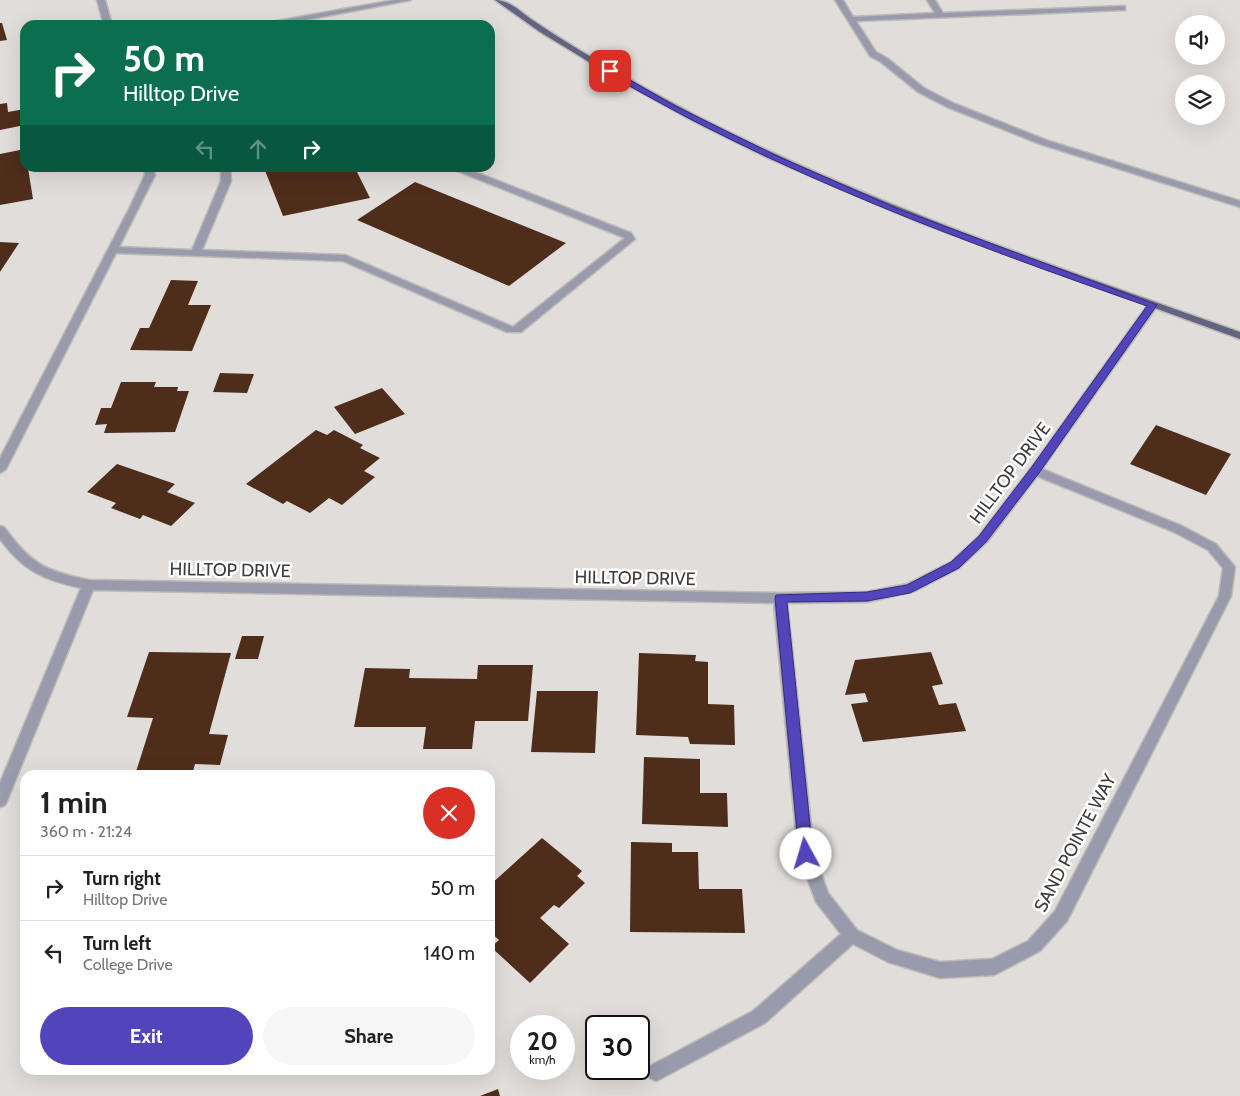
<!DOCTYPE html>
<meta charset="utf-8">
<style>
body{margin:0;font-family:Cabin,sans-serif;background:#f6f6f6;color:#202124;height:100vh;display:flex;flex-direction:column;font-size:19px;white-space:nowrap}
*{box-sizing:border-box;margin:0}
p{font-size:16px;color:#757577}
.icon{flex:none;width:28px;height:28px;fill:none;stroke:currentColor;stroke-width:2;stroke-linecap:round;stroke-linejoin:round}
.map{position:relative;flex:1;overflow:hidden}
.panel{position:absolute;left:20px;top:770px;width:475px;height:305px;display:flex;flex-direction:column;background:#fff;border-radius:15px;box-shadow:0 5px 20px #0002}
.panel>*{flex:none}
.banner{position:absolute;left:20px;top:20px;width:475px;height:152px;border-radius:15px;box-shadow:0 5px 20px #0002;background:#0b6e4f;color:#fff;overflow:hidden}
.tools{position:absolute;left:1175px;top:15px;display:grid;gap:10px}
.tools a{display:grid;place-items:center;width:50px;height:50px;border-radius:50%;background:#fff;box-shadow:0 5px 20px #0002;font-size:25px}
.speed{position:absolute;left:510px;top:1015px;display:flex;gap:10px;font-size:25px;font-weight:700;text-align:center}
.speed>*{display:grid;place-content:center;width:65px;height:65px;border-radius:50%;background:#fff;box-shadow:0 5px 20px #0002;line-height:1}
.speed small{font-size:12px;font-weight:400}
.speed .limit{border:2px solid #111;border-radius:8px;background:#fff;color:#111}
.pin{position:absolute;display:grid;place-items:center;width:42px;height:42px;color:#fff;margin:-21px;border-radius:10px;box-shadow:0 2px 8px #0006}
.me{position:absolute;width:55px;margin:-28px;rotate:354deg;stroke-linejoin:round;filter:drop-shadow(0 0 4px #0008)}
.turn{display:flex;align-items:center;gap:18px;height:105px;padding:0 20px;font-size:22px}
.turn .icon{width:65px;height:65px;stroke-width:2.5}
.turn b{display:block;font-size:35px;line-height:42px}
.lanes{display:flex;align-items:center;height:48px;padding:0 20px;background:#0003;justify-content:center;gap:25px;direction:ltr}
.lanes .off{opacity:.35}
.round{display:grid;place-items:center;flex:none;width:52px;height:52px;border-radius:26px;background:#f6f6f6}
.headline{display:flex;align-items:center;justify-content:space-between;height:85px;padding:0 20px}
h1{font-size:30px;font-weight:800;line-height:38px}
.button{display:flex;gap:10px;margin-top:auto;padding:10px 20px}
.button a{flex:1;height:58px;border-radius:30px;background:#5245bc;color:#fff;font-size:20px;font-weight:800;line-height:58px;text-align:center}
.button a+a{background:#f6f6f6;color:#202124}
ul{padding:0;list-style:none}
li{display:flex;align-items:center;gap:15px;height:65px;padding:0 20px;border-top:1px solid #e0e0e0}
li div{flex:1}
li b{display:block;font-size:19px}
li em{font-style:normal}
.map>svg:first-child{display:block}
.building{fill:#4e2d1b}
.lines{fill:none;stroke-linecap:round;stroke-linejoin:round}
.minor-casing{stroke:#bdbab8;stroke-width:3}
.major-casing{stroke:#bdbab8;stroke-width:3}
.minor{fill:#999bac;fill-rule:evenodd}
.major{fill:#616381;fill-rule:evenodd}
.route{fill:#5245bc;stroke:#352d7a}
.labels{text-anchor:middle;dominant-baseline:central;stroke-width:5;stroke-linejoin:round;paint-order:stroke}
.street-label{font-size:18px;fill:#3e3c3b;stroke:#fff}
</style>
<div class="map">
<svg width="1240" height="1096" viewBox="0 0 1240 1096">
<rect width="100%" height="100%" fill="#e1dddb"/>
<g class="building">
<polygon points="0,23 2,23 7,40 0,41"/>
<polygon points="7,103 8,112 25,109 25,125 0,130 0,104"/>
<polygon points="25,149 25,168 28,168 33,199 0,205 0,154"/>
<polygon points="264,168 355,168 370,198 283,216"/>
<polygon points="415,182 566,243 509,286 357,220"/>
<polygon points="0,242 19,243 0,272"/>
<polygon points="171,280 198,281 188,305 211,305 192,351 130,350 140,328 149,328"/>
<polygon points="220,373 254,374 247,393 213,392"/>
<polygon points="121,382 156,382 154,387 178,387 177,391 189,391 175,432 104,433 107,424 95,425 101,408 111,408"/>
<polygon points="382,388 405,414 355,434 334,407"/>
<polygon points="1156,425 1231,454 1206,495 1130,464"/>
<polygon points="316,430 327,435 334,430 363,445 360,448 380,458 364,471 375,477 342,505 329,498 310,513 287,501 283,504 246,484"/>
<polygon points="117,464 175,484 167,492 195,503 171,526 143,515 140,519 111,508 116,503 87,492"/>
<polygon points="242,636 264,636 258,659 235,659"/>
<polygon points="149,652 231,653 209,734 228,735 220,765 195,764 192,775 135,775 153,718 127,717"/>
<polygon points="931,652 943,684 932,686 939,705 956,703 966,731 863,742 851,704 868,702 865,693 845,695 855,660"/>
<polygon points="639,653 696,655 695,661 708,662 708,704 734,705 735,745 690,744 688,737 636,735"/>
<polygon points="478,665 533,665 528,721 475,721 472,749 423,749 426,727 354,727 365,668 410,669 409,678 477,679"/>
<polygon points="537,691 598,691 595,753 531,752"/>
<polygon points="644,757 700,759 700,793 727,793 728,827 642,824"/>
<polygon points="542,838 582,871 577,876 585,883 559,908 554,905 540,918 569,944 530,983 491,947 499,940 490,932 490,885"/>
<polygon points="631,842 672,843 672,852 698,852 699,889 742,889 745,933 630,932"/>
<polygon points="498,1089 500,1096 480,1096"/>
</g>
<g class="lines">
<defs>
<g id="minor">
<polygon points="97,0 105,0 112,25 104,25"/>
<polygon points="394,0 411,0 279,25 262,25 266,23"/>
<polygon points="835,0 843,0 853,17 935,13 927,0 935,0 943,13 1125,6 1125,10 1122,10 856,21 876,52 887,58 924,88 953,103 1046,140 1240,201 1240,207 1040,144 947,107 918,92 881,62 870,56"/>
<polygon points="144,168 153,168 155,175 119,247 192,250 221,181 221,168 230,168 231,181 202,250 345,255 513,327 625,238 455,170 454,168 465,168 631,233 635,239 521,332 507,332 343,261 116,253 6,469 0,473 0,458 130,207 145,175"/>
<path d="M 1153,302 L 1158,305 L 1042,469 L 1182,526 L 1216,544 L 1235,567 L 1231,596 L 1067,921 L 1040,951 L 1000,972 L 994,975 L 940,978 L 888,962 L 853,944 L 765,1023 L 662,1078 L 656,1081 L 650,1078 L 647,1072 L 650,1066 L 753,1011 L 841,934 L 816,902 L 798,854 L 774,603 L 93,590 L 7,801 L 5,805 L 0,807 L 0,783 L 81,588 C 44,580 23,571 0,539 L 0,526 L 4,527 C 31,564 45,571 89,580 L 780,593 L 867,592 L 907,584 L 951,562 L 979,536 L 1031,468 L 1149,303 ZM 1037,476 L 1174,532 L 1208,550 L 1223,568 L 1219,596 L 1055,911 L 1028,941 L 992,959 L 940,962 L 897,950 L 857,930 L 828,893 L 814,854 L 787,603 L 867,602 L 915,591 L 959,568 L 987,542 Z"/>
</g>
<path id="major" d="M 495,0 C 510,0 522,13 534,21 C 586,56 642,87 697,116 C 871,205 1057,267 1240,332 L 1240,339 L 921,223 L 766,157 L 691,120 L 617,79 L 540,32 Z"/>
</defs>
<use href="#minor" class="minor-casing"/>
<use href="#major" class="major-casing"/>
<use href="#minor" class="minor"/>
<use href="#major" class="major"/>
</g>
<path class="route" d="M 607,70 L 613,70 L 673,105 L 779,157 L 898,209 L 1157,305 L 1039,473 L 986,542 L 959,568 L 910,593 L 867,601 L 787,602 L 813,854 L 811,859 L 806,861 L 801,859 L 799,854 L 775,598 L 776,595 L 867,592 L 907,585 L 951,562 L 979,536 L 1031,468 L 1147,306 C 961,241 777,173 607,73 Z"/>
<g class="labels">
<g class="street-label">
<text transform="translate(1010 473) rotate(-53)">HILLTOP DRIVE</text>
<text transform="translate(230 570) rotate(1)">HILLTOP DRIVE</text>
<text transform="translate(635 578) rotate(1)">HILLTOP DRIVE</text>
<text transform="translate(1075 843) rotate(-62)">SAND POINTE WAY</text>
</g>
</g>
</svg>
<div class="tools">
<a><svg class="icon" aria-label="sound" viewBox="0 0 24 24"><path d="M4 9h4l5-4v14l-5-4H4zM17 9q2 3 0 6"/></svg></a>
<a><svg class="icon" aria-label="layers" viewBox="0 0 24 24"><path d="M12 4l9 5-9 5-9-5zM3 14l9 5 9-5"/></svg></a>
</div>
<div class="speed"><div>20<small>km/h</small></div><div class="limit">30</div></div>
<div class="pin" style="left:610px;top:71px;background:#d93025"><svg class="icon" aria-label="arrive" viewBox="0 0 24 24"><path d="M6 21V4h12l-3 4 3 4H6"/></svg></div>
<svg class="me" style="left:806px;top:854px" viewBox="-20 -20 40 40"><circle r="19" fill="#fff"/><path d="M0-13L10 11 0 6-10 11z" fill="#5245bc"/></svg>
<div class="banner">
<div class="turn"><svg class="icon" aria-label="right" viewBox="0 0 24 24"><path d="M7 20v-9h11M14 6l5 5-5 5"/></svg><div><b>50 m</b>Hilltop Drive</div></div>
<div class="lanes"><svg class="icon off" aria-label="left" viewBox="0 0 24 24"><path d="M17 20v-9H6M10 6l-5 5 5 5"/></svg><svg class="icon off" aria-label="ahead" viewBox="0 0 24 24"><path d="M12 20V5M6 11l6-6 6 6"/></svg><svg class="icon" aria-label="right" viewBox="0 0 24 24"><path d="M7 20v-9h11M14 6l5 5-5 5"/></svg></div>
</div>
<section class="panel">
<div class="headline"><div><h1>1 min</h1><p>360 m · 21:24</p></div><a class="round" style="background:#d93025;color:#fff"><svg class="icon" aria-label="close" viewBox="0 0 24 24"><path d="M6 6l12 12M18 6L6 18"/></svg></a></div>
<ul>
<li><svg class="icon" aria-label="right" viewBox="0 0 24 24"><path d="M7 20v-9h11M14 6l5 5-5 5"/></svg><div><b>Turn right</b><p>Hilltop Drive</p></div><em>50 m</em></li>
<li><svg class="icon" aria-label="left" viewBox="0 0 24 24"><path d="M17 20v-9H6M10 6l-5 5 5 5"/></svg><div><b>Turn left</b><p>College Drive</p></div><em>140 m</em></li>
</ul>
<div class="button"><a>Exit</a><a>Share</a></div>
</section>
</div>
